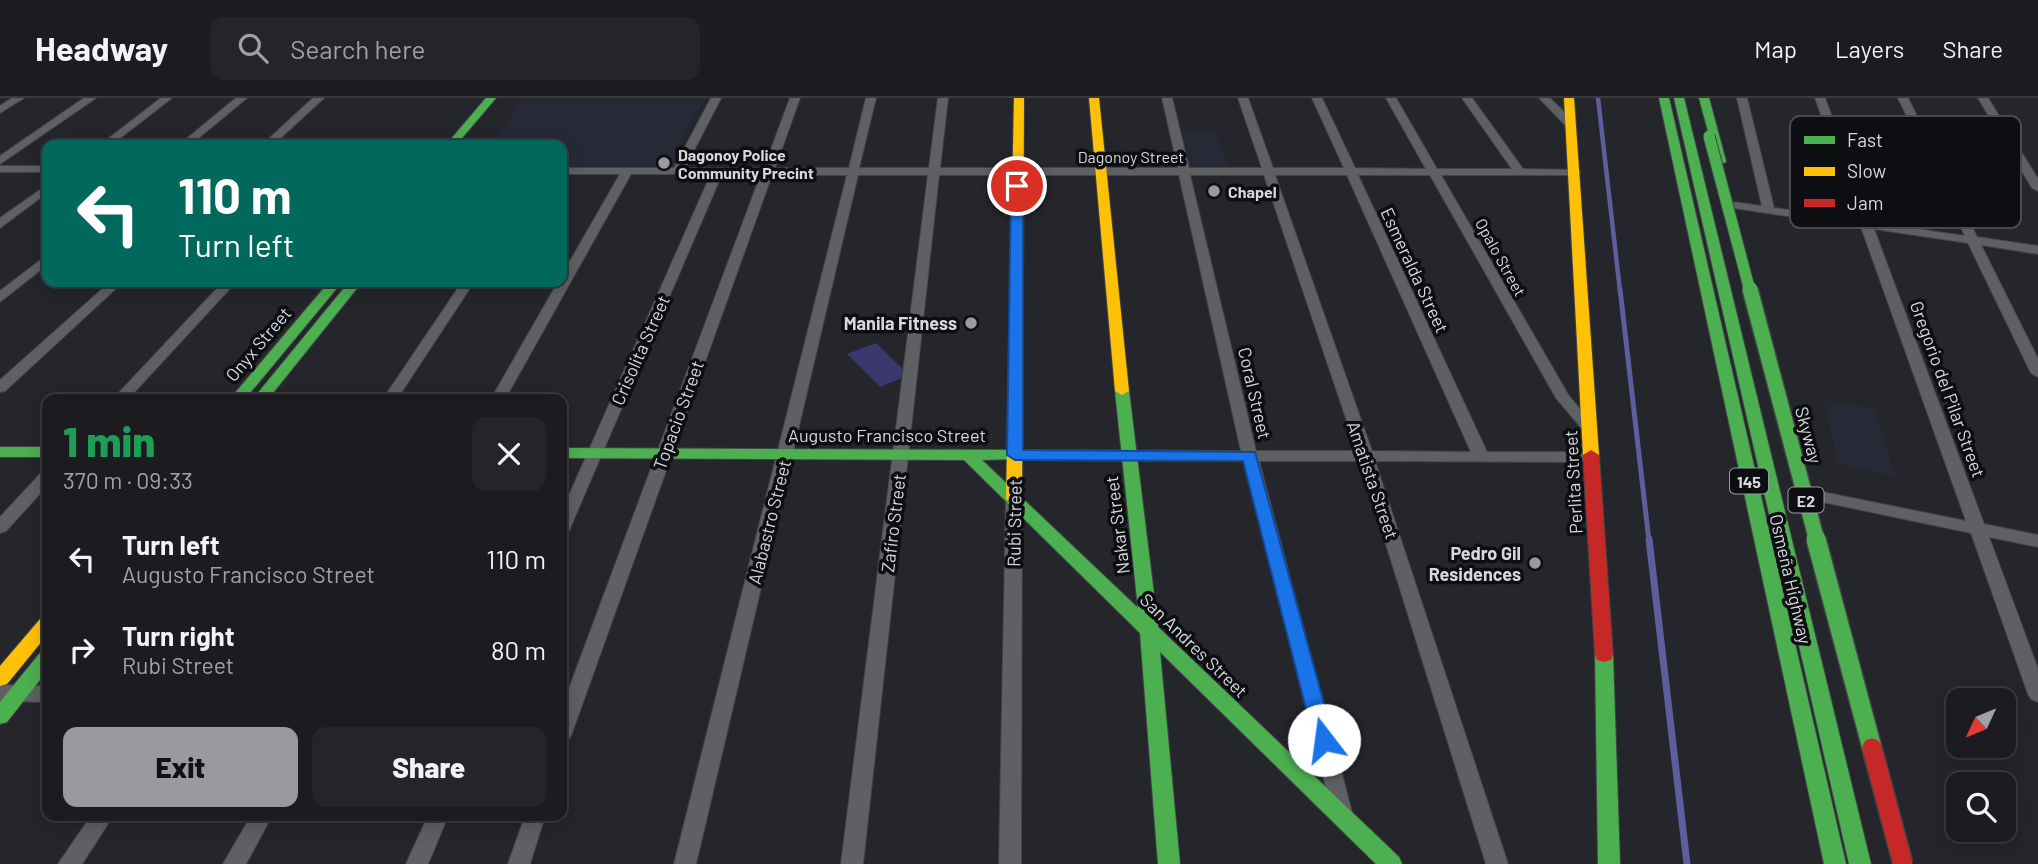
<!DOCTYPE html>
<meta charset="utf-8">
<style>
body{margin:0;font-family:Barlow,sans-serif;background:#252529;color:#f1f3f6;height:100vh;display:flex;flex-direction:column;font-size:26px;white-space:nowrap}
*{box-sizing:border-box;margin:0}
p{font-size:23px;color:#a0a1a5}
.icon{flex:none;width:38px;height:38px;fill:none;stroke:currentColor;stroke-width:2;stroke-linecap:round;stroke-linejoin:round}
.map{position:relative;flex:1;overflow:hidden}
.details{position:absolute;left:42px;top:296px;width:525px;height:427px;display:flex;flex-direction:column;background:#1c1c20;border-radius:14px;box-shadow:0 4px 18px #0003,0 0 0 2px #3a3a3e}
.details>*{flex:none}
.hud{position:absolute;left:42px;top:42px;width:525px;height:147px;border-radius:14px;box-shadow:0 4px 18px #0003,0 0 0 2px #3a3a3e;background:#00695c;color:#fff;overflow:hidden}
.needle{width:46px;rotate:226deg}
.buttons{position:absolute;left:1946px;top:590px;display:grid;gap:14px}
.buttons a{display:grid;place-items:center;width:70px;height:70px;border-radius:14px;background:#1c1c20;box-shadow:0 4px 18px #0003,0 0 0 2px #3a3a3e;font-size:35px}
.pin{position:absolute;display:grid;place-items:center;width:60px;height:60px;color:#fff;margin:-30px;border:4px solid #fff;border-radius:50%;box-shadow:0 2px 7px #0007}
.me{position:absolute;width:77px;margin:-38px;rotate:345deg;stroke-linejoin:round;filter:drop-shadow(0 0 5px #0008)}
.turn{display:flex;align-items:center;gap:24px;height:147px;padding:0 21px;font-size:32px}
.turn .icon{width:91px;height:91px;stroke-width:2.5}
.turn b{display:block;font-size:49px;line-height:60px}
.round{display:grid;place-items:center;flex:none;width:74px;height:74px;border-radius:14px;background:#252529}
.overview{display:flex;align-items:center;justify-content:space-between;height:119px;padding:0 21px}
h1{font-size:42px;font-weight:800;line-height:52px;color:#1e9e55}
.cta{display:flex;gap:14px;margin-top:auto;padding:14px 21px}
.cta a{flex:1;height:80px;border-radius:14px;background:#99999f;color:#111;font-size:28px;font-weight:800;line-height:80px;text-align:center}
.cta a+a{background:#252529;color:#f1f3f6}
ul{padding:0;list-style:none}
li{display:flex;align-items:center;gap:21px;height:91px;padding:0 21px}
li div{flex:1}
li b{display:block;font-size:26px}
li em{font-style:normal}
header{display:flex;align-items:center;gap:42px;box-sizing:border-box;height:98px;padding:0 35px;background:#1c1c20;border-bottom:2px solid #3a3a3e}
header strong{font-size:33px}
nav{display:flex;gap:38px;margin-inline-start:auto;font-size:24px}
.search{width:490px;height:63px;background:#252529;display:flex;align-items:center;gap:18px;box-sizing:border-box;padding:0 24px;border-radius:14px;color:#a0a1a5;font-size:26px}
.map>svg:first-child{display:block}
.built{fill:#282937}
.green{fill:#3a376d}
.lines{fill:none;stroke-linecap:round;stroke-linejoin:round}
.stream-far2{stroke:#5e5e9e;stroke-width:4.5}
.stream-far1{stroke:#5e5e9e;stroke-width:5}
.stream{stroke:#5e5e9e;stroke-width:7}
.street-casing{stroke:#434448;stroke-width:2}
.fast-casing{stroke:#434448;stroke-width:2}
.slow-casing{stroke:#434448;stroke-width:2}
.jam-casing{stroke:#434448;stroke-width:2}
.street{fill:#5f6064;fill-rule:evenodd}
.fast{fill:#4caf50;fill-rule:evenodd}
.slow{fill:#ffc107;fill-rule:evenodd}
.jam{fill:#c62828;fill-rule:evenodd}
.fast-bridge-far2-casing{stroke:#434448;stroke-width:13;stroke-linecap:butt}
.fast-bridge-far1-casing{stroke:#434448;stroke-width:18;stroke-linecap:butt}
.fast-bridge-casing{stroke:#434448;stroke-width:22;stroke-linecap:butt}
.jam-bridge-casing{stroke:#434448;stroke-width:22;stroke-linecap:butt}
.fast-bridge-far2{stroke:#4caf50;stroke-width:11}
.fast-bridge-far1{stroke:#4caf50;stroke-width:15}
.fast-bridge{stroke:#4caf50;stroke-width:19}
.jam-bridge{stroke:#c62828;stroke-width:19}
.route{fill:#1a73e8;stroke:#114b97;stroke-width:2}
.poi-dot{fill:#99999f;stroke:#0d0e12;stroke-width:2.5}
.labels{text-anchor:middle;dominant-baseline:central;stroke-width:7;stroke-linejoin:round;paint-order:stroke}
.far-poi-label{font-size:16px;font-weight:bold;fill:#d7d7de;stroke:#0d0e12;text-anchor:start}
.far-street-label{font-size:16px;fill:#d7d7de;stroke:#0d0e12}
.shield{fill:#0d0e12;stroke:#9a9ba1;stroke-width:2}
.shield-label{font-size:16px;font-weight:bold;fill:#d7d7de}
.street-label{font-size:18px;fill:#d7d7de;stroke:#0d0e12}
.poi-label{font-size:18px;font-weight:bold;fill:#d7d7de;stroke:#0d0e12;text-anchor:end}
.key{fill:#0d0e12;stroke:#4a4a4f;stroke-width:2}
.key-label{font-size:19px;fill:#d7d7de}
</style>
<header>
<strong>Headway</strong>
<div class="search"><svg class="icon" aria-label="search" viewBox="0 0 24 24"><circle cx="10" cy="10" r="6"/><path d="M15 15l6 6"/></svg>Search here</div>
<nav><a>Map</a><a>Layers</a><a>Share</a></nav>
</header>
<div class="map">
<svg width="2038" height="766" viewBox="0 0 2038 766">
<rect width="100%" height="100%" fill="#25262b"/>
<g class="built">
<polygon points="522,3 703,3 667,71 562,70 562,47 490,47"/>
<polygon points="1215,34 1228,68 1189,69 1183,34"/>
<polygon points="1824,302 1875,311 1895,378 1838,366"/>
</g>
<polygon class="green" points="876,245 909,277 880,289 847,256"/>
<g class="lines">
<polyline class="stream-far2" points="1598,0 1620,193"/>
<polyline class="stream-far1" points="1620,191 1649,443"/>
<polyline class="stream" points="1649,441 1687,766"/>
<defs>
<g id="street">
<polygon points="12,0 24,0 0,15 0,8"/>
<polygon points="84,0 96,0 0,66 0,58"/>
<polygon points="161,0 172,0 111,47 100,47"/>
<polygon points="236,0 247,0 190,47 179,47"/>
<polygon points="313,0 324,0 273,47 262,47"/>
<path d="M 711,0 L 721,0 L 685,70 L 764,70 L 790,0 L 800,0 L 775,70 L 849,70 L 866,0 L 876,0 L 859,70 L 929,70 L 938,0 L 948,0 L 940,70 L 1178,70 L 1162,0 L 1172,0 L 1189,70 L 1262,70 L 1238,0 L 1248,0 L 1273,70 L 1344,70 L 1312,0 L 1322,0 L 1355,70 L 1426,71 L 1386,0 L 1396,0 L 1437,71 L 1512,71 L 1462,0 L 1472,0 L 1523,71 L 1578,72 L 1580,74 L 1574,77 L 1441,77 L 1569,298 L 1596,330 L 1589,335 L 1584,333 L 1556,300 L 1430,77 L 1358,77 L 1487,354 L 1590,354 L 1598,359 L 1590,364 L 1375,363 L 1508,766 L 1486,766 L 1360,363 L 1259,363 L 1352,714 L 1349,721 L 1342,723 L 1335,721 L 1332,714 L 1244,363 L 1015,362 L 1007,357 L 1015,352 L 1241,353 L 1179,77 L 939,77 L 863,766 L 841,766 L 928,77 L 858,77 L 696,766 L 674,766 L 847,77 L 772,77 L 572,635 L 569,641 L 562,643 L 562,609 L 761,76 L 722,76 L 568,435 L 562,437 L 562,413 L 711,76 L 631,76 L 505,301 L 491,301 L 558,184 L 562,184 L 562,177 L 620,76 L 562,76 L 562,70 L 674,70 ZM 1190,77 L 1264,77 L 1357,353 L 1256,353 ZM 1275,77 L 1347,77 L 1471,354 L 1372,353 Z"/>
<polygon points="1539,0 1550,0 1574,24 1574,28 1566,28"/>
<polygon points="1737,0 1747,0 1774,110 1859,122 1815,0 1825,0 1871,124 1965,138 1898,0 1908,0 1977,139 2038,148 2038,156 1981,147 2038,261 2038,279 2031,275 1968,145 1874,131 1984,426 2038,437 2038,449 1989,439 2038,571 2038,604 2031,601 2028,596 1971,435 1813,402 1805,397 1813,392 1966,423 1861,129 1733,110 1727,107 1733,104 1762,108"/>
<polygon points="1978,0 1988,0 2038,81 2038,93 2032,90"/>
<rect x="0" y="68" width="47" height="6"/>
<polygon points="47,87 47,95 0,130 0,120"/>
<polygon points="47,157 47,167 0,204 0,193"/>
<polygon points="110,184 123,184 5,293 0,294 0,282"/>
<polygon points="223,184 236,184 128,301 113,301"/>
<polygon points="462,184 474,184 397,301 383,301"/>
<polygon points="47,374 47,388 6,433 0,435 0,419 41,375"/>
<polygon points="1014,396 1022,401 1021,766 999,766 1006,401"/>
<polygon points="0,587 47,588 47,604 0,603"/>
<polygon points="91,718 113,718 82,766 58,766"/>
<polygon points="251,718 272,718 246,766 223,766"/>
<polygon points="428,718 448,718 428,766 406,766"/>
<polygon points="525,718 545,718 530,766 508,766"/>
</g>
<g id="fast">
<polygon points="486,0 496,0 456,47 446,47"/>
<polygon points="1659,0 1669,0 1846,766 1824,766"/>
<polygon points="1674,0 1684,0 1871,766 1849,766"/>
<polygon points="1699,0 1709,0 1726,63 1725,65 1716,63"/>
<polygon points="329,184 342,184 245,301 230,301"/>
<polygon points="349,184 362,184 268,301 253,301"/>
<polygon points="1122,289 1129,293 1158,529 1399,759 1402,766 1376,766 1160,554 1180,766 1158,766 1140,535 964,362 562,360 562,350 1015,352 1020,353 1023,357 1020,361 982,362 1138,510 1115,293"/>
<rect x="0" y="349" width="47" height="10"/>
<polygon points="1604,550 1611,552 1613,557 1620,766 1598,766 1595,557 1597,552"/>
<polygon points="47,553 47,573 7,624 0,626 0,604 40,555"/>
</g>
<g id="slow">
<polygon points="1014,0 1024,0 1022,401 1014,406 1006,401"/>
<polygon points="1089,0 1099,0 1129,293 1122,297 1115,293"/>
<polygon points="1564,0 1574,0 1599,357 1591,362 1583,357"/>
<polygon points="47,518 47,537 7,586 0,588 0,568 41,520"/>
</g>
<polygon id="jam" points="1591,352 1599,357 1613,557 1611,562 1604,564 1597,562 1595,557 1583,357"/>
</defs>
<use href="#street" class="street-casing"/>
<use href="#fast" class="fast-casing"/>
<use href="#slow" class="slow-casing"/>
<use href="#jam" class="jam-casing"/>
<use href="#street" class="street"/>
<use href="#fast" class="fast"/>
<use href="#slow" class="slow"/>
<use href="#jam" class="jam"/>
<defs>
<polyline id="fast-bridge-far2" points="1709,38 1750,193"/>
<polyline id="fast-bridge-far1" points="1750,191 1817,443"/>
<polyline id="fast-bridge" points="1816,441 1872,650"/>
<polyline id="jam-bridge" points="1872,650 1903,766"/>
</defs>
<use href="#fast-bridge-far2" class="fast-bridge-far2-casing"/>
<use href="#fast-bridge-far1" class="fast-bridge-far1-casing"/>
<use href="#fast-bridge" class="fast-bridge-casing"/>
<use href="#jam-bridge" class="jam-bridge-casing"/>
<use href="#fast-bridge-far2" class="fast-bridge-far2"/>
<use href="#fast-bridge-far1" class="fast-bridge-far1"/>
<use href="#fast-bridge" class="fast-bridge"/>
<use href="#jam-bridge" class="jam-bridge"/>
</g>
<polygon class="route" points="1017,85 1023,88 1023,352 1255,354 1334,642 1331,648 1317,648 1314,642 1243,363 1015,362 1007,357 1011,88"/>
<g class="poi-dot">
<circle cx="664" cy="65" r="7"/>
<circle cx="1214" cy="93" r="7"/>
<circle cx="971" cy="225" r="7"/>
<circle cx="1535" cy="465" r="7"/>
</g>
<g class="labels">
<g class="far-poi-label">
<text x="678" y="56">Dagonoy Police<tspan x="678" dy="18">Community Precint</tspan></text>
<text x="1228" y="93">Chapel</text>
</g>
<g class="far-street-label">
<text x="1131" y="58">Dagonoy Street</text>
<text transform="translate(1501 159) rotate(61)">Opalo Street</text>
</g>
<g class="shield">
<rect x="1730" y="370.5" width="38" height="25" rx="5"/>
<rect x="1788.5" y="389.5" width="35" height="25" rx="5"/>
</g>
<g class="shield-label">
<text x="1749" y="383">145</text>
<text x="1806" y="402">E2</text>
</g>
<g class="street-label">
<text transform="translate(1415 172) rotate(65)">Esmeralda Street</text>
<text transform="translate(258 246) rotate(-50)">Onyx Street</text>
<text transform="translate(640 252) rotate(-66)">Crisolita Street</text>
<text transform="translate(1948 291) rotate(70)">Gregorio del Pilar Street</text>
<text transform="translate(1255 295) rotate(77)">Coral Street</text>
<text transform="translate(678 317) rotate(-70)">Topacio Street</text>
<text x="887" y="337">Augusto Francisco Street</text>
<text transform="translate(1809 337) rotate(75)">Skyway</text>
<text transform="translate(1373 382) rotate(71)">Amatista Street</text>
<text transform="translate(1573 384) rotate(-93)">Perlita Street</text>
<text transform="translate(769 424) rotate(-76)">Alabastro Street</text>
<text transform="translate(893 425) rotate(-83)">Zafiro Street</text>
<text transform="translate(1014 425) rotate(-89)">Rubi Street</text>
<text transform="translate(1117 427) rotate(-97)">Nakar Street</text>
<text transform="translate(1791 481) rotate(77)">Osmeña Highway</text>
<text transform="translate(1194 547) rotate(44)">San Andres Street</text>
</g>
<g class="poi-label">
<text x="957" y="225">Manila Fitness</text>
<text x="1521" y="455">Pedro Gil<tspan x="1521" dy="21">Residences</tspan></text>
</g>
</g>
<rect x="1790" y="18" width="231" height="112" rx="10" class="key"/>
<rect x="1804" y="38" width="31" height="8" fill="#4caf50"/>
<rect x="1804" y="69" width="31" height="9" fill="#ffc107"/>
<rect x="1804" y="101" width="31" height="8" fill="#c62828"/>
<g class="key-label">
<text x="1847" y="49">Fast</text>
<text x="1847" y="80">Slow</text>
<text x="1847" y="112">Jam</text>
</g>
</svg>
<div class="buttons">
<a><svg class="needle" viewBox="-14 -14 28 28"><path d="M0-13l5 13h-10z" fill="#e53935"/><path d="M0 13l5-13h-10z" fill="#a0a1a5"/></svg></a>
<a><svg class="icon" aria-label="search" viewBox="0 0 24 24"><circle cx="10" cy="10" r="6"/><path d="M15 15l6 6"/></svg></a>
</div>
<div class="pin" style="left:1017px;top:88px;background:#d93025"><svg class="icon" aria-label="arrive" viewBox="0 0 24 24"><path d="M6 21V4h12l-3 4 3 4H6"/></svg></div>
<svg class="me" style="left:1324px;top:642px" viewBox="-20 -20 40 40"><circle r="19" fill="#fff"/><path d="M0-13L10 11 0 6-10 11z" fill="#1a73e8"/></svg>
<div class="hud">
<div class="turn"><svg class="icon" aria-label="left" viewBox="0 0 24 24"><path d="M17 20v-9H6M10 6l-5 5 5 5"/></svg><div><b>110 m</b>Turn left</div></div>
</div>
<section class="details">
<div class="overview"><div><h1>1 min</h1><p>370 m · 09:33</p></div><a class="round"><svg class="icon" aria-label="close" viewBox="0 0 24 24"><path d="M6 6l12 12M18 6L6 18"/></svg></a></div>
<ul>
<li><svg class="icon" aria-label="left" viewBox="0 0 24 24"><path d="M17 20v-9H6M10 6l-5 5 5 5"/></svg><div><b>Turn left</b><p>Augusto Francisco Street</p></div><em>110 m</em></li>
<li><svg class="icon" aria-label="right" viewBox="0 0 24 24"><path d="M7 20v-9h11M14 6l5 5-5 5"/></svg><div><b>Turn right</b><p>Rubi Street</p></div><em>80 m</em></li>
</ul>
<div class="cta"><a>Exit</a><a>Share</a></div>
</section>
</div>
